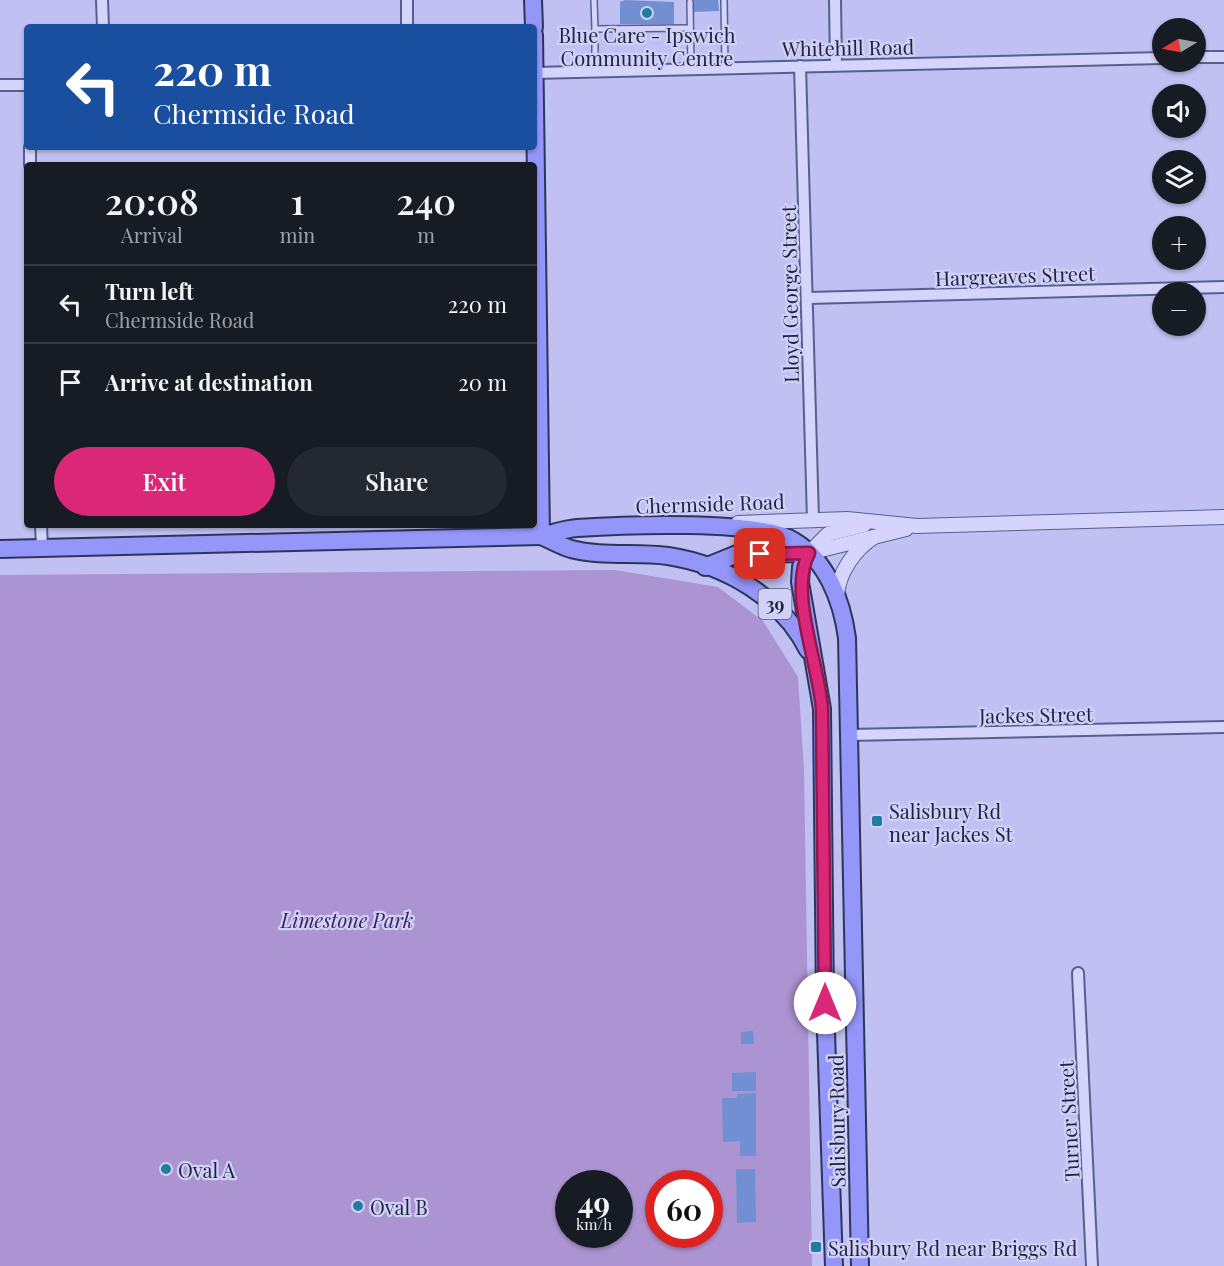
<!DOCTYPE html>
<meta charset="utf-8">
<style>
body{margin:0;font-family:"Playfair Display",serif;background:#242831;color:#f1f3f6;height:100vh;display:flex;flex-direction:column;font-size:22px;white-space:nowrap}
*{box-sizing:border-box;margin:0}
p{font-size:20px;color:#9ea1a6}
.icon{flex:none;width:33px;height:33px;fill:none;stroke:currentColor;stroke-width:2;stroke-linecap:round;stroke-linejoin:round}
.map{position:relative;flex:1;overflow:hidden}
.side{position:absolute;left:24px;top:162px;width:513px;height:366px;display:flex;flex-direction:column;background:#171b24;border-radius:6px;box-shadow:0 2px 4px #0004}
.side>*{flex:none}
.banner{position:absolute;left:24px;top:24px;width:513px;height:126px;border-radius:6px;box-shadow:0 2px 4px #0004;background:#1a4fa0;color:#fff;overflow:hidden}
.needle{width:39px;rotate:260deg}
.tools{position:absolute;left:1152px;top:18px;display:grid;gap:12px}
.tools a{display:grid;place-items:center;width:54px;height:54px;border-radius:50%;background:#171b24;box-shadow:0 2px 4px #0004;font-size:30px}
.speed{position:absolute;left:555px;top:1170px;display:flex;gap:12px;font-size:30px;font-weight:700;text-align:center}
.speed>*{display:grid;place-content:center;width:78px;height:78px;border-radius:50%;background:#171b24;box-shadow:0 2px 4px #0004;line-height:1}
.speed small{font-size:15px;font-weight:400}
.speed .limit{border:9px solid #d22;background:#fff;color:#111}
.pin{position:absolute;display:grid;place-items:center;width:51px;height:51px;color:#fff;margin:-26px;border-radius:12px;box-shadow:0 3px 9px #0006}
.me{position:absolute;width:66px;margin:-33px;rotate:0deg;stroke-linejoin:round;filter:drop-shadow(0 0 4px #0008)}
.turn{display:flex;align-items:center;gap:21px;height:126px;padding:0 30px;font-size:27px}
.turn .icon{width:78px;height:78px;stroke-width:2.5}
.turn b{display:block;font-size:42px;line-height:51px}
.eta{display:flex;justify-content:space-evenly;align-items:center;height:102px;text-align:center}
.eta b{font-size:36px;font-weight:600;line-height:42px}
.action{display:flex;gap:12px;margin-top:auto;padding:12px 30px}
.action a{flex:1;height:69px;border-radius:36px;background:#db2777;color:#fff;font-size:24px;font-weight:600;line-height:69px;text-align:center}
.action a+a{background:#242831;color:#f1f3f6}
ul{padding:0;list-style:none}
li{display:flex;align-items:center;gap:18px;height:78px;padding:0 30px;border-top:2px solid #363941}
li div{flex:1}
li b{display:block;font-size:22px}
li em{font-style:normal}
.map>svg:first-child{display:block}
.green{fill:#ac93d1;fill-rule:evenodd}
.building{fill:#728fd4}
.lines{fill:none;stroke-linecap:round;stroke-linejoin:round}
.service-casing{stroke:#56608d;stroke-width:8}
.minor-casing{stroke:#56608d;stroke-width:14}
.tertiary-casing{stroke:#56608d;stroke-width:16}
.primary-casing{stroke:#2b365a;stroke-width:20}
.service{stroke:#d4d4fc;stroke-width:5}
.minor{stroke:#d4d4fc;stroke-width:10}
.tertiary{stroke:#d4d4fc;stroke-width:14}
.primary{stroke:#9496f9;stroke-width:16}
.route-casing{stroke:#8e194d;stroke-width:15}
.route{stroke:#db2777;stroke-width:10}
.poi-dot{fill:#207da1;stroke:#d0d0f9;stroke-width:2}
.labels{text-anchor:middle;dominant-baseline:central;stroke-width:4.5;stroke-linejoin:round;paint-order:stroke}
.shield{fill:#d0d0f9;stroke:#525774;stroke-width:1.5}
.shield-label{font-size:18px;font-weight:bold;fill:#1c233b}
.poi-label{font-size:20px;fill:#1c233b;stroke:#d0d0f9;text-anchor:start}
.street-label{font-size:20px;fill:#1c233b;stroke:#d0d0f9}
.park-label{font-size:20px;font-style:italic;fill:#3f2059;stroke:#d0d0f9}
</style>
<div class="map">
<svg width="1224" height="1266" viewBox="0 0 1224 1266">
<rect width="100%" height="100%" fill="#c0c0f2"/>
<path class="green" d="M 615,570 L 718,587 L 763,621 L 798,677 L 804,770 L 812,1266 L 0,1266 L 0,575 ZM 568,1184 L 620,1184 L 620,1234 L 568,1234 ZM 658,1184 L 710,1184 L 710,1234 L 658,1234 Z"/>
<g class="building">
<polygon points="625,0 674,2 674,24 620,24 620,2"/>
<polygon points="694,0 718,0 719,11 694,12"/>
<polygon points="753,1031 754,1044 741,1044 741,1032"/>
<polygon points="756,1072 756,1091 732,1091 732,1073"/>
<polygon points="756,1093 756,1156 740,1156 740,1141 723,1142 722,1098 737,1098 737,1094"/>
<polygon points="736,1169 755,1169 756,1222 737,1223"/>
</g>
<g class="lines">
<defs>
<g id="service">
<polyline points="594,0 595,29 690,28"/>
<polyline points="724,0 725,68"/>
<polyline points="690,2 691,69"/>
<polyline points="595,71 595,29"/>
</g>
<g id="minor">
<polyline points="102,0 103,27"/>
<polyline points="407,0 407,27"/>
<polyline points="835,0 836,65"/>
<polyline points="1196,57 1224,57"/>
<polyline points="800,66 813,520"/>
<polyline points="534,73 1162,58"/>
<polyline points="0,85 27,85"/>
<polyline points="30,147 30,165"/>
<polyline points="808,298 1224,287"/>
<polyline points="41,525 42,548"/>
<polyline points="849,735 1224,727"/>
<polyline points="1078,973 1092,1266"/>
</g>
<g id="tertiary">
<polyline points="738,523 847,519 917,526 1224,517"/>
<polyline points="809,553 906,529"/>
<polyline points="809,553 828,534 864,525"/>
<path d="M 837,596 C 838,573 855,549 874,537"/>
</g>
<g id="primary">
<polyline points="533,0 534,27"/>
<polyline points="534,35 541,536"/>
<path d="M 541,536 C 551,540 561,546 571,549 C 601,557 636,552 668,556 C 726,565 781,597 808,650"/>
<path d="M 0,549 L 541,536 C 553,533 565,529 577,528 C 622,525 758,519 794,541 C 827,561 842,601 847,638 L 860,1266"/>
<polyline points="809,553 801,567 800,582 822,709 825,1003 834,1266"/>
<polyline points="705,567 737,554 809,553"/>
</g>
</defs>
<use href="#service" class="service-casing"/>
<use href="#minor" class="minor-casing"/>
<use href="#tertiary" class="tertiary-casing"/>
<use href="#primary" class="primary-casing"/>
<use href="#service" class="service"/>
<use href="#minor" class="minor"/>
<use href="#tertiary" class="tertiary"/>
<use href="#primary" class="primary"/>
</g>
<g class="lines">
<defs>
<path id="route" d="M 760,554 L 809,553 C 788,591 819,664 822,709 L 825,1003"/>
</defs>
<use href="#route" class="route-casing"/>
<use href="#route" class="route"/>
</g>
<g class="poi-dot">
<circle cx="647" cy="13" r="6"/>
<rect x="871" y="815" width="12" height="12" rx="3"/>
<circle cx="166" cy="1169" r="6"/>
<circle cx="358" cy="1206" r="6"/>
<rect x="810" y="1241" width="12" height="12" rx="3"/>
</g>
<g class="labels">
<rect class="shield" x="758.5" y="589" width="33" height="30" rx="4.5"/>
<g class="shield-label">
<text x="775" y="604">39</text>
</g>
<g class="poi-label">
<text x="647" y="34" text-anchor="middle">Blue Care - Ipswich<tspan x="647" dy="23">Community Centre</tspan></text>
<text x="889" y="810">Salisbury Rd<tspan x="889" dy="23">near Jackes St</tspan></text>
<text x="178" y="1169">Oval A</text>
<text x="370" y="1206">Oval B</text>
<text x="828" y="1247">Salisbury Rd near Briggs Rd</text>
</g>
<g class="street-label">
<text transform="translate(848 47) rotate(-1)">Whitehill Road</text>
<text transform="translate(1015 275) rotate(-2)">Hargreaves Street</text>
<text transform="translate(789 294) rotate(-91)">Lloyd George Street</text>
<text transform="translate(710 503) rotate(-2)">Chermside Road</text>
<text transform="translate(1036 714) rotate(-1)">Jackes Street</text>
<text transform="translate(836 1121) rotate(-91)">Salisbury Road</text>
<text transform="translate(1068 1121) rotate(-93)">Turner Street</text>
</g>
<g class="park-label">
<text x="347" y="919">Limestone Park</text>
</g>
</g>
</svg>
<div class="tools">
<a><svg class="needle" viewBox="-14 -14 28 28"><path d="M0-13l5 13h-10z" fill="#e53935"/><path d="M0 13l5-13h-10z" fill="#9ea1a6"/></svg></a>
<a><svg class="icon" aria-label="sound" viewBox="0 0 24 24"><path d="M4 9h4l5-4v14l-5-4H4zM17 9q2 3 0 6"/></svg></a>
<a><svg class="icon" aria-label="layers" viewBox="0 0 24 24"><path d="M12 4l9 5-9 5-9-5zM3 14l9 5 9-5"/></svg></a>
<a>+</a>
<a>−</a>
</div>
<div class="speed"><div>49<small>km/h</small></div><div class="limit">60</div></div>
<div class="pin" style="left:760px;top:554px;background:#d93025"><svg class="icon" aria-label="arrive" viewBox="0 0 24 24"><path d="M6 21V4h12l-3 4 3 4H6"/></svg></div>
<svg class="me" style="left:825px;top:1003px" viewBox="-20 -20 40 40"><circle r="19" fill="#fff"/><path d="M0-13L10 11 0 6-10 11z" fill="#db2777"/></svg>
<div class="banner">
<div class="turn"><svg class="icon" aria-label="left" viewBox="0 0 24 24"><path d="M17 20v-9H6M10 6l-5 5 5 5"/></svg><div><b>220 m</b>Chermside Road</div></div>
</div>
<section class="side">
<div class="eta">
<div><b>20:08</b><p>Arrival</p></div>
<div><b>1</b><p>min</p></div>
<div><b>240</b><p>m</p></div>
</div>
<ul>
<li><svg class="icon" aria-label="left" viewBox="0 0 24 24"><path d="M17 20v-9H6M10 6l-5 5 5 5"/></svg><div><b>Turn left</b><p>Chermside Road</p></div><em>220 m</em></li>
<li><svg class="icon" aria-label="arrive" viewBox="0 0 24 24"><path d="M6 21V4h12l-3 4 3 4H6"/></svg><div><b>Arrive at destination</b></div><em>20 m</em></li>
</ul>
<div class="action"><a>Exit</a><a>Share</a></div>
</section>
</div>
